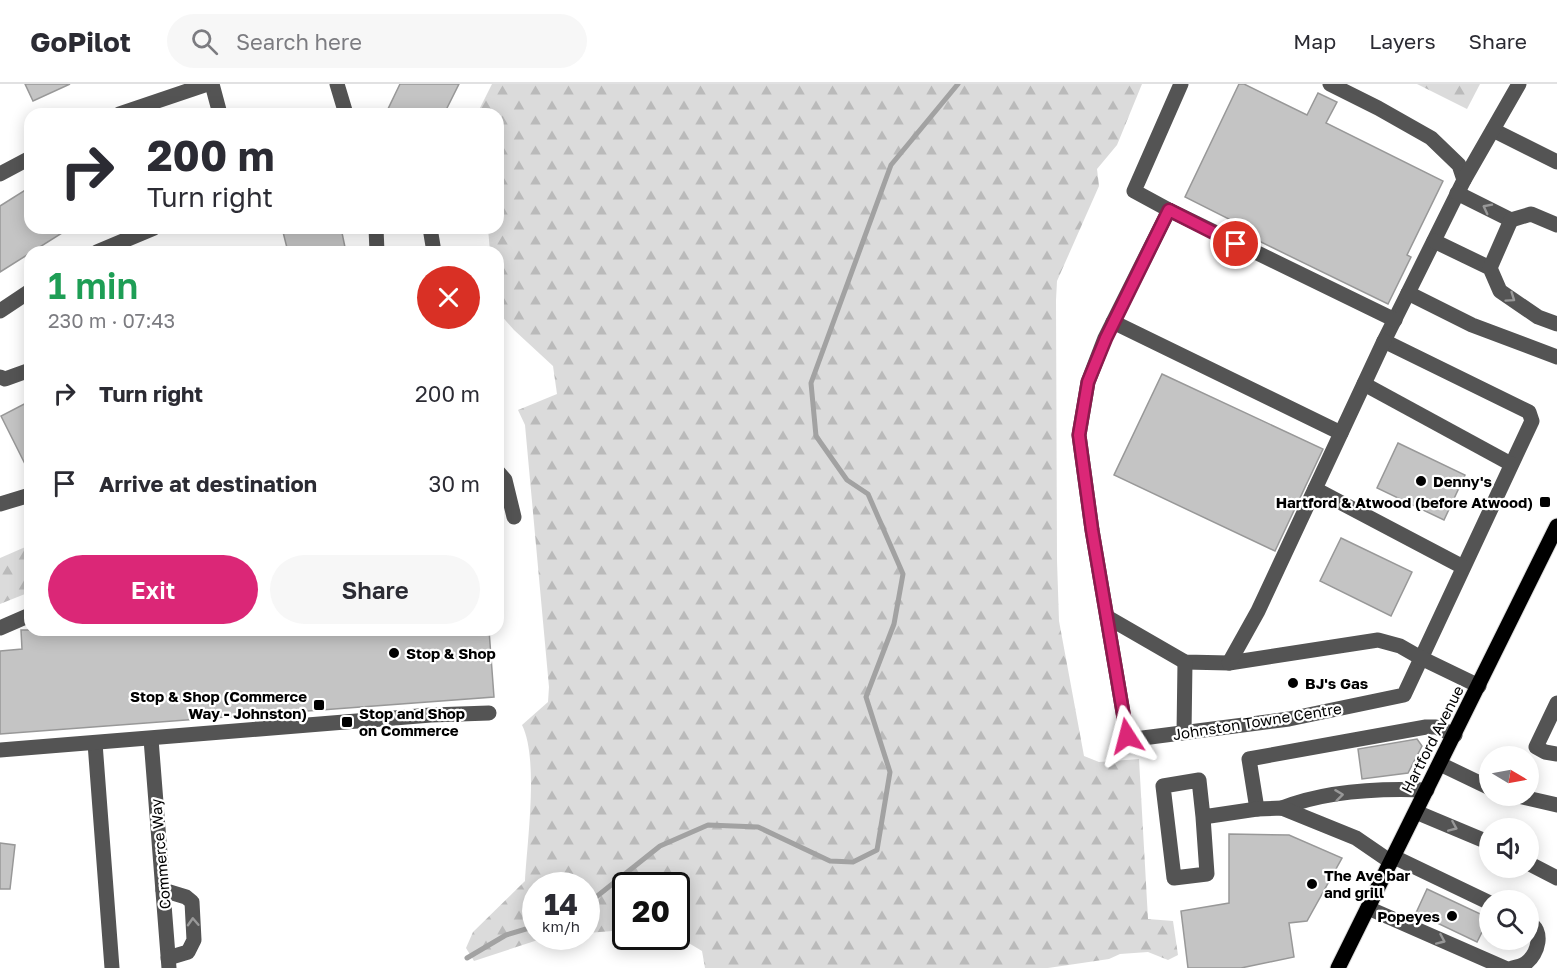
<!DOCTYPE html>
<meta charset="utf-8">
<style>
body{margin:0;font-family:"Golos Text",sans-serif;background:#f7f7f7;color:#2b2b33;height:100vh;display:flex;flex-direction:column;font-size:22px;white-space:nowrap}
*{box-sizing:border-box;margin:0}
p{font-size:20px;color:#7c7c81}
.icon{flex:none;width:33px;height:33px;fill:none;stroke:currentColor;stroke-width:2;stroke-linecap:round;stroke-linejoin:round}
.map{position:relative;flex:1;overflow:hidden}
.sheet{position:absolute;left:24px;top:162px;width:480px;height:390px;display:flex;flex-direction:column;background:#fff;border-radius:18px;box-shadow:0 3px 15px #0003}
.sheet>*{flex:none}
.banner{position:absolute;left:24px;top:24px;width:480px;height:126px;border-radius:18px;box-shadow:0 3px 15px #0003;background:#fff;color:#2b2b33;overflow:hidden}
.needle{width:39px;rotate:100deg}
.tools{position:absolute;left:1479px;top:662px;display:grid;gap:12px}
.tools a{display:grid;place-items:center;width:60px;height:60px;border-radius:50%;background:#fff;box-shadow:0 3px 15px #0003;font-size:30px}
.speed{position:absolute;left:522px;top:788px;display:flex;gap:12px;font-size:30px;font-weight:700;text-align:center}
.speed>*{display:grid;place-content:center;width:78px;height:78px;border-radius:50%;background:#fff;box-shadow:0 3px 15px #0003;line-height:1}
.speed small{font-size:15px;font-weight:400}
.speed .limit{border:3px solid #111;border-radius:9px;background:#fff;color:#111}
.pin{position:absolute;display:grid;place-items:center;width:51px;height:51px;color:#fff;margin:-26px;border:3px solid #fff;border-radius:50%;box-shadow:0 2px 6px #0007}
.me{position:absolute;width:66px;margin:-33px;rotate:351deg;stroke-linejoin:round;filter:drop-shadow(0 0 4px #0008)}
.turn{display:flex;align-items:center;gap:21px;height:126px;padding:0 24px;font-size:27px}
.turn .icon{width:78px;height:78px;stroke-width:2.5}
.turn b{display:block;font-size:42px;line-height:51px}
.round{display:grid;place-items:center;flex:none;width:63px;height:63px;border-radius:32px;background:#f7f7f7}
.head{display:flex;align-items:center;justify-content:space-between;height:102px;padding:0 24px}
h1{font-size:36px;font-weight:600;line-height:45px;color:#1e9e55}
.primary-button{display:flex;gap:12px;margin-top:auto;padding:12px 24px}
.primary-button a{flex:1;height:69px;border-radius:36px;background:#db2777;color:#fff;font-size:24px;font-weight:600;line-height:69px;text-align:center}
.primary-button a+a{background:#f7f7f7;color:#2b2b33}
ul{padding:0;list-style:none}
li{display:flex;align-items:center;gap:18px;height:90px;padding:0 24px}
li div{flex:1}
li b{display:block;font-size:22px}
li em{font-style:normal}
header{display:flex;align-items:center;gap:36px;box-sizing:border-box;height:84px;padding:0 30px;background:#fff;border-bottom:2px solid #e1e1e2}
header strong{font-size:28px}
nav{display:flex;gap:33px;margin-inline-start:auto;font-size:21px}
.search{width:420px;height:54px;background:#f7f7f7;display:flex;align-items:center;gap:15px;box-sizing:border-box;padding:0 21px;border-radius:33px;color:#7c7c81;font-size:22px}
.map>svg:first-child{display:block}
.forest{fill:url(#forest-firs)}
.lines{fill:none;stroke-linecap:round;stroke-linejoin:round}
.stream{stroke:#a2a2a2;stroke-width:5}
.building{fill:#c4c4c4;stroke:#989898;stroke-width:1.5}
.major-casing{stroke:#dbdbdb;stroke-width:17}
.minor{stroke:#545454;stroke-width:15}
.major{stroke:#000;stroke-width:15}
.oneway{stroke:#989898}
.route-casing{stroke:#8e194d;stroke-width:15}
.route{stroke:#db2777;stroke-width:10}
.poi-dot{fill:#000;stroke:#fff;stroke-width:2}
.labels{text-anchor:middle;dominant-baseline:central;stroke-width:4.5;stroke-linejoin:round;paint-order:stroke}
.poi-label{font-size:15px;font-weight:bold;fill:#000;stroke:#fff;text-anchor:start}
.street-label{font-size:15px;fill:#000;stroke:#fff}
</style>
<header>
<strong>GoPilot</strong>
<div class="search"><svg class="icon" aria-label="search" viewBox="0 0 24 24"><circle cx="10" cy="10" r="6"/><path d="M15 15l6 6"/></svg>Search here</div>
<nav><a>Map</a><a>Layers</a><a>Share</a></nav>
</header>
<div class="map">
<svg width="1557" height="884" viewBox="0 0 1557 884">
<defs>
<pattern id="forest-firs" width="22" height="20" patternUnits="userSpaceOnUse" patternTransform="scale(1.5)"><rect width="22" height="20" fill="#dbdbdb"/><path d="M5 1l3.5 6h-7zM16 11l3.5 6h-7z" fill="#bababa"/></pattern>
</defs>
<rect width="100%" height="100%" fill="#fff"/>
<g class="forest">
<path d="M 492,0 L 1142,0 L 1117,61 L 1097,85 L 1099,102 L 1057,197 L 1056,216 L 1057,477 L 1059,537 L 1084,672 L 1099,678 L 1139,675 L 1148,835 L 1173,837 L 1178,871 L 1168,876 L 1148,868 L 1120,870 L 1109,875 L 1048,884 L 705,884 L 702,867 L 677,852 L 676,801 L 626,801 L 625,846 L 587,849 L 586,801 L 536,801 L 536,852 L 550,852 L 474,877 L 466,864 L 473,848 L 525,797 C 527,758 539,675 522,641 L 548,618 L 549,603 L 525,341 L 518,326 L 557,310 L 553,282 L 514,246 L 498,228 L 498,168 L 490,168 L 488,144 L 498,144 L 498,30 L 477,30 Z"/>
<polygon points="1417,0 1480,0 1467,25"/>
<polygon points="30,461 30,508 0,520 0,474"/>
</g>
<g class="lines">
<g class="stream">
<polyline points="586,821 660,762 708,741 758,743 830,777 853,778 877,766 890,688 866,613 894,540 903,490 868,410 847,396 816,352 811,299 891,81 958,0"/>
<polyline points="467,874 506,851 536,842"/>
</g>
</g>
<g class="building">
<polygon points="25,0 70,0 33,17"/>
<polygon points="400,0 459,0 444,30 399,30 388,25"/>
<polygon points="1239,0 1244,0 1307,31 1318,9 1337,18 1326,39 1443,97 1407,171 1411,173 1388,220 1226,141 1229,135 1185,113"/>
<polygon points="30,103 30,144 70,144 0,188 0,122"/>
<polygon points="282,144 341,144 346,168 288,168"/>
<polygon points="1162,290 1323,365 1275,467 1114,391"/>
<polygon points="30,317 30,390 1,332"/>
<polygon points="1398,359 1465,391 1444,436 1377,404"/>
<polygon points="1341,454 1412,488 1391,532 1320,497"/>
<polygon points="21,546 489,546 494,613 0,650 0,567 22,565"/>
<polygon points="1417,655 1422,662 1408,689 1362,695 1358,665"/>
<polygon points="1229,750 1289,751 1342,774 1307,837 1289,839 1294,873 1241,884 1188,884 1181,827 1229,819"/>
<polygon points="0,759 15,761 10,805 0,805"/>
<polygon points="1427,805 1489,834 1477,858 1416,829"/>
</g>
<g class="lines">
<defs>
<polyline id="major" points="1338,884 1557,442"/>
</defs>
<use href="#major" class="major-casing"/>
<g class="minor">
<polyline points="212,0 220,30"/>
<polyline points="337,0 346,30"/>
<polyline points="1181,0 1134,107 1169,126 1105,254 1088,298 1079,351 1092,446 1127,652 1135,655 1289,635 1404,611 1532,337 1529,328 1384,257 1408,209"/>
<polyline points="1330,0 1378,24 1431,54 1459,81 1464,96 1408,209 1472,241 1557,273"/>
<polyline points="119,30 208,0"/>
<polyline points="1493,46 1557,78"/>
<polyline points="0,90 30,74"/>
<polyline points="1464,96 1519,0"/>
<polyline points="1457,109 1511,136 1531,130 1557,141"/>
<polyline points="1169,126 1395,236"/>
<polyline points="376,144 377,168"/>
<polyline points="430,144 434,168"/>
<polyline points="1434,157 1490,184 1500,207 1538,233 1557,240"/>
<polyline points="97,168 154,144"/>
<polyline points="1490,184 1511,136"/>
<polyline points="0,227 30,207"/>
<polyline points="1113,238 1341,349"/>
<polyline points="0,293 5,295 30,286"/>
<polyline points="1364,300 1511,380"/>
<polyline points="498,388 505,396 514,433"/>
<polyline points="1315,405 1463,483"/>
<polyline points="0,420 30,411"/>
<polyline points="1107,533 1185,578 1229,579 1378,556 1400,562 1421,574 1479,602"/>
<polyline points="0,544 30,531"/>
<polyline points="1229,579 1258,527 1384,257"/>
<polyline points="1557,619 1536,663 1545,668 1557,670"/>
<polyline points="1184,649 1185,578"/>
<polyline points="151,655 169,884"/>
<polyline points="95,659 112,884"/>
<polyline points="0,666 431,631 489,629"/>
<polyline points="1440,680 1490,704"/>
<polyline points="1514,711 1557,721"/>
<path d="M 1282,724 C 1327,706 1380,704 1427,706"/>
<polyline points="1257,725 1249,675 1426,643 1436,643 1455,651"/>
<polyline points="1416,728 1490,759"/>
<polyline points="1203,733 1207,790 1174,794 1163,702 1199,696 1203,733 1257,725 1282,724 1356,754 1391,778"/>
<polyline points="1394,773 1490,819"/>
<polyline points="1528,779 1557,794"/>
<polyline points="163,806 186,813 192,818 194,856 188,868 168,874"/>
<polyline points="1368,824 1505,884"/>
<path d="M 1512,884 C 1517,883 1522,882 1526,879 C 1538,870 1545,846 1528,838"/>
</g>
<use href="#major" class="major"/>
</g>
<defs><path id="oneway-chevron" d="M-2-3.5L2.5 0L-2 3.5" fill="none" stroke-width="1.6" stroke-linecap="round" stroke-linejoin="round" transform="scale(1.5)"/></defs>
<g class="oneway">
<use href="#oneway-chevron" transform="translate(1487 124) rotate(-153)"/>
<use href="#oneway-chevron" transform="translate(1511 214) rotate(35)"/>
<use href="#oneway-chevron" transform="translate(1339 711) rotate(-7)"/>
<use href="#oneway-chevron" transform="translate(1453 743) rotate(23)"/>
<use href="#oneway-chevron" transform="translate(193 838) rotate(-93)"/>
<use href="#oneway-chevron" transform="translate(1441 856) rotate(24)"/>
</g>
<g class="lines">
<defs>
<polyline id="route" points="1127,652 1092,446 1079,351 1088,298 1106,254 1169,126 1236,160"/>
</defs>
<use href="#route" class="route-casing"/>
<use href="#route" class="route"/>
</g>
<g class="poi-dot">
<circle cx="1421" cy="397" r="6"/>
<rect x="1539" y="412" width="12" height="12" rx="3"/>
<circle cx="394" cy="569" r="6"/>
<circle cx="1293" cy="599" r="6"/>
<rect x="313" y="615" width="12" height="12" rx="3"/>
<rect x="341" y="632" width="12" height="12" rx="3"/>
<circle cx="1312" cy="800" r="6"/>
<circle cx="1452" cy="832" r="6"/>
</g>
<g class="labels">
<g class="poi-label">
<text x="1433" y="397">Denny's</text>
<text x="1533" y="418" text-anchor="end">Hartford &amp; Atwood (before Atwood)</text>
<text x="406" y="569">Stop &amp; Shop</text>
<text x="1305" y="599">BJ's Gas</text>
<text x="307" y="612" text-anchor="end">Stop &amp; Shop (Commerce<tspan x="307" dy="17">Way - Johnston)</tspan></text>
<text x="359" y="629">Stop and Shop<tspan x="359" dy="17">on Commerce</tspan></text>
<text x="1324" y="791">The Ave bar<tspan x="1324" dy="17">and grill</tspan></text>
<text x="1440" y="832" text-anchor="end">Popeyes</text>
</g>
<g class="street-label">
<text transform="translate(1257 637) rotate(-9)">Johnston Towne Centre</text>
<text transform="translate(1432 655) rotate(-63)">Hartford Avenue</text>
<text transform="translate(160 770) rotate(-95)">Commerce Way</text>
</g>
</g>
</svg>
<div class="tools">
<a><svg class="needle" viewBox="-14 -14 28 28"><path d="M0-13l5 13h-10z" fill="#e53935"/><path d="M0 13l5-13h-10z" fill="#7c7c81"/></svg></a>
<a><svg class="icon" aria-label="sound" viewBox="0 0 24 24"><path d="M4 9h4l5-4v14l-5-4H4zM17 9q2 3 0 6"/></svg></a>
<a><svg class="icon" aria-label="search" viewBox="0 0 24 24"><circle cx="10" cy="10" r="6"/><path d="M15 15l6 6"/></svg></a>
</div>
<div class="speed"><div>14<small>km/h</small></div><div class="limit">20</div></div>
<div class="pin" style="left:1236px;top:160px;background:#d93025"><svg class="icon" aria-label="arrive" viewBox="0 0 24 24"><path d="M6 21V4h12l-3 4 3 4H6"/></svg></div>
<svg class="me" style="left:1127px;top:652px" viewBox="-20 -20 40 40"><path d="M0-17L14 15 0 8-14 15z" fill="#db2777" stroke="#fff" stroke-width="4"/></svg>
<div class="banner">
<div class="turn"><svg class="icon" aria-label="right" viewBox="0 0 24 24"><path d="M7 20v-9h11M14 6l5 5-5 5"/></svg><div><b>200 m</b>Turn right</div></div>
</div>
<section class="sheet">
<div class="head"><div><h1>1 min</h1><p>230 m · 07:43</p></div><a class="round" style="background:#d93025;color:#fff"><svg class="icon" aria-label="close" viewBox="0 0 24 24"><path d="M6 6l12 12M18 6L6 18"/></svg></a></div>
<ul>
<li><svg class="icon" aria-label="right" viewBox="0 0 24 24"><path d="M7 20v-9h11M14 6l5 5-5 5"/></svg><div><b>Turn right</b></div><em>200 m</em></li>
<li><svg class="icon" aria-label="arrive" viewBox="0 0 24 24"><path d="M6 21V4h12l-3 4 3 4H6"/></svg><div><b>Arrive at destination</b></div><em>30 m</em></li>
</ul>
<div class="primary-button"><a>Exit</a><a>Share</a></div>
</section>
</div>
